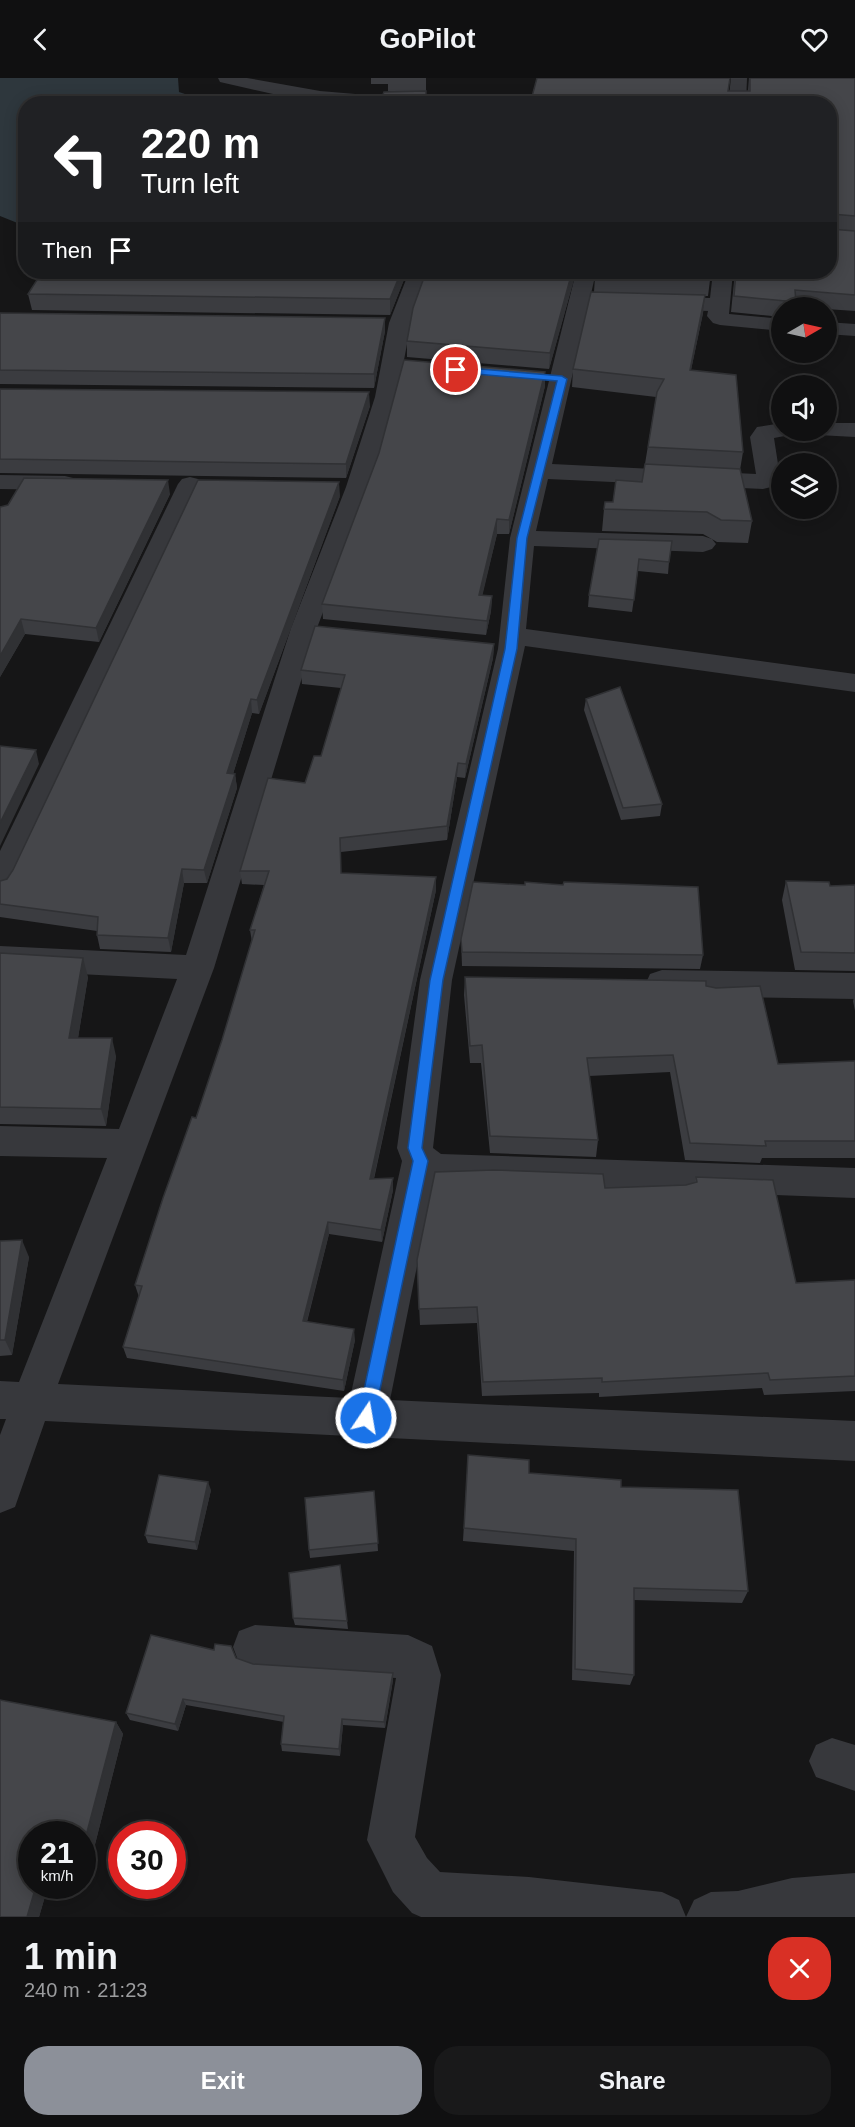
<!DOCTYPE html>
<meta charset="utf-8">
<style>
body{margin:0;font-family:Helvetica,sans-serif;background:#19191a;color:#f1f3f6;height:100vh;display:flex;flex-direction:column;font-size:22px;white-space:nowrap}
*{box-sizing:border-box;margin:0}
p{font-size:20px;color:#9c9d9f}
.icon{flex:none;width:33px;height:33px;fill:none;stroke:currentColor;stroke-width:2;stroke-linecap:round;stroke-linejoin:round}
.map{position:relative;height:1839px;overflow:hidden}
.drawer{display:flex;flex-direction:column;background:#101011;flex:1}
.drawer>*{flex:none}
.guide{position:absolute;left:18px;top:18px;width:819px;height:183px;border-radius:24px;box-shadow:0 3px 15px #0003,0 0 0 2px #303031;background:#202124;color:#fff;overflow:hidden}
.needle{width:39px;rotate:81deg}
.controls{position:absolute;left:771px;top:219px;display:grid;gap:12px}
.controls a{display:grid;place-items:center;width:66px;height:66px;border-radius:50%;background:#101011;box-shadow:0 3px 15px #0003,0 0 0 2px #303031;font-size:30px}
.speed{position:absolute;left:18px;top:1743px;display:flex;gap:12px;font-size:30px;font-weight:700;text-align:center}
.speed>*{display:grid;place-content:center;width:78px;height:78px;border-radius:50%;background:#101011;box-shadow:0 3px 15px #0003,0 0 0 2px #303031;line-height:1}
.speed small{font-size:15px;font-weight:400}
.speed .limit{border:9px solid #d22;background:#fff;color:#111}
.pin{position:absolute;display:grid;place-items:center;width:51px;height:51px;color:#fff;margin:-26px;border:3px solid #fff;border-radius:50%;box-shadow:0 2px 6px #0007}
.me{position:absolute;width:66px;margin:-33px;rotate:12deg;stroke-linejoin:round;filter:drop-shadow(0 0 4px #0008)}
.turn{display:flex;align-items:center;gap:21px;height:126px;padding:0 24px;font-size:27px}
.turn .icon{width:78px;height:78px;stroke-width:2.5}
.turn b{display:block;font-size:42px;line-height:51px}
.then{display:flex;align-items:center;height:57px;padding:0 24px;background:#0003;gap:12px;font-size:22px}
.round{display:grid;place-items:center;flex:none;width:63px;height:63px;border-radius:24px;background:#19191a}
.head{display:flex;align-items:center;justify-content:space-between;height:102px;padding:0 24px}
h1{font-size:36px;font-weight:700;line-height:45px}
.button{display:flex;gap:12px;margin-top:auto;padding:12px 24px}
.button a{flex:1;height:69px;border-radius:24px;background:#8c9099;color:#fff;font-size:24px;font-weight:700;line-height:69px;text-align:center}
.button a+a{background:#19191a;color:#f1f3f6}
header{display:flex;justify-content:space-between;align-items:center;height:78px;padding:0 24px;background:#101011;font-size:27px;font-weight:700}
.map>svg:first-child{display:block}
.water{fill:#2e373d}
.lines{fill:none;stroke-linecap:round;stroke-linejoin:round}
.minor{fill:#37383c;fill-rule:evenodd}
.wall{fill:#3b3c40}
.shaded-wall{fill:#303134}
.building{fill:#45464a;stroke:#303134;stroke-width:1.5}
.route{fill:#1a73e8;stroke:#114b97;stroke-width:1.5}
</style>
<header><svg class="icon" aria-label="back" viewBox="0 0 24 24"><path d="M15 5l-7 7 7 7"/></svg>GoPilot<svg class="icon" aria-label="heart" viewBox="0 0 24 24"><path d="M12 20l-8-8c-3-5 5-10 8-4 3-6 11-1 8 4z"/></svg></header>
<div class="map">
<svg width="855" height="1839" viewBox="0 0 855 1839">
<rect width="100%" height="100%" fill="#161617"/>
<polygon class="water" points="0,0 178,0 179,14 203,22 272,25 26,26 25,148 0,138"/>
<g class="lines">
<g class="minor">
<path d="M 218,0 L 247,0 L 320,13 L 415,21 L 423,25 C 431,18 483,17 490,25 L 337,26 L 273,16 L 220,4 Z"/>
<polygon points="731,0 747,0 746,26 728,26"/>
<polygon points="409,194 429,194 411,245 397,319 370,409 317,550 214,890 58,1306 350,1320 402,1083 397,1070 420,902 498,571 510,460 576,194 596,194 552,386 756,396 750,359 757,349 782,345 782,352 793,352 790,357 774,360 780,399 771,409 763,411 548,401 536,453 703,458 712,461 716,466 712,471 703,474 534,468 526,551 855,596 855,614 525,568 452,902 433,1070 441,1076 855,1090 855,1120 434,1104 390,1322 855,1343 855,1383 45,1343 15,1429 0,1435 0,1357 6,1341 0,1341 0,1303 19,1304 107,1080 0,1078 0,1048 119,1051 177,901 0,892 0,868 186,877 291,550 346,409 375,319 389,245"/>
<polygon points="713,194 733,194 729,236 782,241 782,253 720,247 713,245 707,238 708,233 659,231 652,229 649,225 652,221 659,219 710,220"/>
<polygon points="826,244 855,246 855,258 826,256"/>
<polygon points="826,345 855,345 855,359 818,357 815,352 826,352"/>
<polygon points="0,397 65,398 73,400 77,405 73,410 65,412 0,411"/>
<polygon points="190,399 198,401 202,406 15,805 11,813 0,816 0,773 178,406 182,401"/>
<polygon points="662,892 855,895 855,921 662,918 650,914 646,905 650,896"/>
<polygon points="255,1547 408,1557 432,1568 441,1597 415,1759 427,1780 440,1794 529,1799 662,1814 679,1822 686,1839 694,1822 711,1814 738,1813 792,1800 855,1795 855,1839 421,1839 412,1835 393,1814 367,1762 396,1600 255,1591 239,1585 233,1569 239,1553"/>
<polygon points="832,1660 855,1667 855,1713 816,1699 809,1683 816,1667"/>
</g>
</g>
<g class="wall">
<polygon points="371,0 426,0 426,26 388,13 388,6 371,6"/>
<polygon points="749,0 855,0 855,233 826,231 826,230 795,228 795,230 782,230 782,239 731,234 735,194 830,194 728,13 748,13"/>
<polygon points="407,194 390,237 32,232 28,216"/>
<polygon points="576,194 549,291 407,279 407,263"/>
<polygon points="711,194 708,218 705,218 703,235 691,292 743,374 740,392 752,443 748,465 717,464 703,456 602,453 604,431 642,404 656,319 572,309 573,291 594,214 595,199"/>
<polygon points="0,235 385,240 385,253 374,310 0,306"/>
<polygon points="545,294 545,308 509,456 497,456 482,517 492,518 491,533 486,557 323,541 322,526"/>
<polygon points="0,311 370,328 346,400 0,395"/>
<polygon points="170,416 99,564 25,556 0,599 0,429"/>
<polygon points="340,418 259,636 252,635 233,696 235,696 237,710 207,805 184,805 171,874 100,871 97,857 97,853 0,839 0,803 7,801"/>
<polygon points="599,461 669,484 668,496 638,493 632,534 588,529 589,517"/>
<polygon points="494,566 493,580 465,700 457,699 447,762 341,774 341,795 436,812 374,1101 393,1100 393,1112 382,1164 329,1156 307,1244 355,1262 344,1313 127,1280 123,1269 139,1219 135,1207 196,1040 222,962 252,864 250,852 264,807 242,806 240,793 305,705 321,678 341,610 302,606 301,592"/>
<polygon points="586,621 662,726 660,738 621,742 584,632"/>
<polygon points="786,803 830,808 855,807 855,893 795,892 782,822"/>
<polygon points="461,861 703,877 700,891 462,888"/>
<polygon points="0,875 88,899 78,960 116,978 106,1048 0,1046"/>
<polygon points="465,899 706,908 778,986 855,983 855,1080 762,1080 760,1085 685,1082 670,994 589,998 598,1062 596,1079 490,1075 481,985 470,985 464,917"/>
<polygon points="855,917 855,933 853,923"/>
<polygon points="696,1099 796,1205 855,1202 855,1313 764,1317 762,1310 599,1319 599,1315 482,1318 477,1245 420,1247 417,1182 605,1110 686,1107 694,1105"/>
<polygon points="0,1163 29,1179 12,1277 0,1278"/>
<polygon points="468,1377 529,1395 621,1409 748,1513 742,1525 634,1522 634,1597 630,1607 572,1602 574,1473 463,1463"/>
<polygon points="211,1412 197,1472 148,1465 145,1457"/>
<polygon points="374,1413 378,1473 310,1480 309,1472"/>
<polygon points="340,1487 348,1551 295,1547 293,1540"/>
<polygon points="236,1580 253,1586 393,1602 385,1650 343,1647 340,1678 282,1673 281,1666 284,1644 186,1627 178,1653 130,1642 126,1635"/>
<polygon points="0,1622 116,1644 123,1656 89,1790 82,1789 82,1756 32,1756 32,1808 48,1808 39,1839 0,1839"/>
</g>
<g class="shaded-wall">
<polygon points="401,194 407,194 390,237 390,221"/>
<polygon points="572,194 576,194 549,291 550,275"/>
<polygon points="705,217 703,235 687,311 690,292"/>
<polygon points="385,240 385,253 374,310 374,296"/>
<polygon points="545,294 545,308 509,456 509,442"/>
<polygon points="369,314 370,328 346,400 346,386"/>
<polygon points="168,402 170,416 99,564 96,550"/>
<polygon points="339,404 340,418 259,636 257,622"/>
<polygon points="497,441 497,456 479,532 479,517"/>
<polygon points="492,518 491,533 486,557 487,543"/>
<polygon points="21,541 25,556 0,599 0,578"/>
<polygon points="494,566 493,580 465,700 466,686"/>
<polygon points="251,621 252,635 229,709 227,695"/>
<polygon points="36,672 39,686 0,768 0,745"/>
<polygon points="458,685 457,699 447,762 447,748"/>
<polygon points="235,696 237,710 207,805 204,792"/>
<polygon points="182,791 184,805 171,874 168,860"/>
<polygon points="436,799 436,812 371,1113 370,1101"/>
<polygon points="83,880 88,899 75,978 69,960"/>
<polygon points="112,960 116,978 106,1048 101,1031"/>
<polygon points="393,1100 393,1112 382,1164 381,1152"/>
<polygon points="328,1144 329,1156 304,1254 303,1243"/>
<polygon points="22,1162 29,1179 12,1277 5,1262"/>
<polygon points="354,1251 355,1262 344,1313 343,1302"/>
<polygon points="208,1404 211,1412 197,1472 195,1464"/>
<polygon points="393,1595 393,1602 385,1650 384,1644"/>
<polygon points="183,1621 186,1627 178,1653 175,1646"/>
<polygon points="342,1641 343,1647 340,1678 339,1671"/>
<polygon points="116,1644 123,1656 89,1790 82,1783 82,1773"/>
<polygon points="36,1808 48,1808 39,1839 27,1839"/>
</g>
<g class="building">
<polygon points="537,0 730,0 728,13 750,13 750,0 855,0 855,138 832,136 831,151 855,153 855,217 795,212 796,224 734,218 736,194 830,194 830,26 530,26"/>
<polygon points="426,13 426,26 379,26 384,14"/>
<polygon points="42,194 401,194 390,221 28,216"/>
<polygon points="426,194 572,194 550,275 407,263 413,230"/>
<polygon points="596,194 711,194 710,202 595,199"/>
<polygon points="591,214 705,217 690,292 736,297 743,374 648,369 657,314 664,301 573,291"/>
<polygon points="0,235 385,240 374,296 0,292"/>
<polygon points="404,282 545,294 509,442 497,441 479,517 492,518 487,543 322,526 379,375"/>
<polygon points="0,311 369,314 346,386 0,381"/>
<polygon points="645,386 740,391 752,443 721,442 707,434 604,431 605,424 613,424 616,402 642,404"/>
<polygon points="24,400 168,402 96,550 21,541 0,578 0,429 8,427"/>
<polygon points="198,402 339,404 257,622 251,621 227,695 235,696 204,792 182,791 168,860 97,857 98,839 0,826 0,803 7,801 13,792"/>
<polygon points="599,461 672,463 669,484 639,481 634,522 589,517"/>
<polygon points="315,548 494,566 466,686 458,685 447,748 340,760 341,795 436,799 370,1101 393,1100 381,1152 328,1144 303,1243 354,1251 343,1302 123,1269 142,1208 135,1207 163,1120 192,1039 196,1040 222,962 255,852 250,852 269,793 240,793 268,700 305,705 314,678 321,678 345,597 301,592"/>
<polygon points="620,609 662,726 623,730 586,621"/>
<polygon points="0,668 36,672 0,745"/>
<polygon points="786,803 829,804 830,808 855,807 855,875 801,874"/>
<polygon points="473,804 525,807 525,804 563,807 564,804 698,809 703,877 462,874 461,861"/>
<polygon points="0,875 83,880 69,960 112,960 101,1031 0,1029"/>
<polygon points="465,899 706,903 706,908 716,910 760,908 778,986 855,983 855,1063 765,1063 766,1068 690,1065 673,977 587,980 598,1062 490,1058 482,967 470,968"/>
<polygon points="494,1092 603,1096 605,1110 686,1107 697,1104 696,1099 773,1102 796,1205 855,1202 855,1298 770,1302 768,1295 602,1304 602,1300 483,1304 477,1229 419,1231 417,1182 435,1094"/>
<polygon points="22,1162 5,1262 0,1262 0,1163"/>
<polygon points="468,1377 529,1382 529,1395 621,1402 621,1409 738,1412 748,1513 634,1510 634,1597 575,1591 576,1461 464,1450"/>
<polygon points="159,1397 208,1404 195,1464 145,1457"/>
<polygon points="374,1413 378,1465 309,1472 305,1420"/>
<polygon points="340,1487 347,1543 293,1540 289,1495"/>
<polygon points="151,1557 214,1572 215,1566 231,1568 236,1580 253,1586 393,1595 384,1644 342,1641 339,1671 281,1666 284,1638 183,1621 175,1646 126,1635"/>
<polygon points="0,1622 116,1644 82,1773 82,1756 32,1756 32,1808 36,1808 27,1839 0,1839"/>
</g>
<polygon class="route" points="456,289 562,298 567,301 527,460 517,571 443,902 422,1070 428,1083 374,1340 372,1345 366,1348 360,1345 358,1340 413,1083 408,1070 430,902 505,571 517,460 557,303 453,294 453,290"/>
</svg>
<div class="controls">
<a><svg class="needle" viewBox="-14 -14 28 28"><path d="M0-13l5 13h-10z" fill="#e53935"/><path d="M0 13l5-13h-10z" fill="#9c9d9f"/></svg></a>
<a><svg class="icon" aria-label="sound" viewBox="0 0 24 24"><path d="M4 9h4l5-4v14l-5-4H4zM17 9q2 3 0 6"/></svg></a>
<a><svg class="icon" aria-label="layers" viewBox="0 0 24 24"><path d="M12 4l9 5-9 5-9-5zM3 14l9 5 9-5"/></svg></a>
</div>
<div class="speed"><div>21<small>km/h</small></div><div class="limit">30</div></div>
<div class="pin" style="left:456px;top:292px;background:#d93025"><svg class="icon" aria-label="arrive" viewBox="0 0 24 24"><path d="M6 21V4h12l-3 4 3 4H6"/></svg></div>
<svg class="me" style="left:366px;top:1340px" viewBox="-20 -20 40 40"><circle r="17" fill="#1a73e8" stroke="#fff" stroke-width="3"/><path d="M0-11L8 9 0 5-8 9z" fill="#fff"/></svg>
<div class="guide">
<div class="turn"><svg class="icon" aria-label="left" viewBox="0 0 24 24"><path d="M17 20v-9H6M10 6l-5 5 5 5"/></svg><div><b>220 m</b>Turn left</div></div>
<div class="then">Then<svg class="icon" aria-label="arrive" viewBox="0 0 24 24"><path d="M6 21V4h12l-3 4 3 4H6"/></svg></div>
</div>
</div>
<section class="drawer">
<div class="head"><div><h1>1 min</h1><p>240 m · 21:23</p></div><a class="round" style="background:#d93025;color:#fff"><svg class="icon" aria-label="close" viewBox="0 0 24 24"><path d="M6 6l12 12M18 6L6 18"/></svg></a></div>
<div class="button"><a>Exit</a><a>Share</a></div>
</section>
